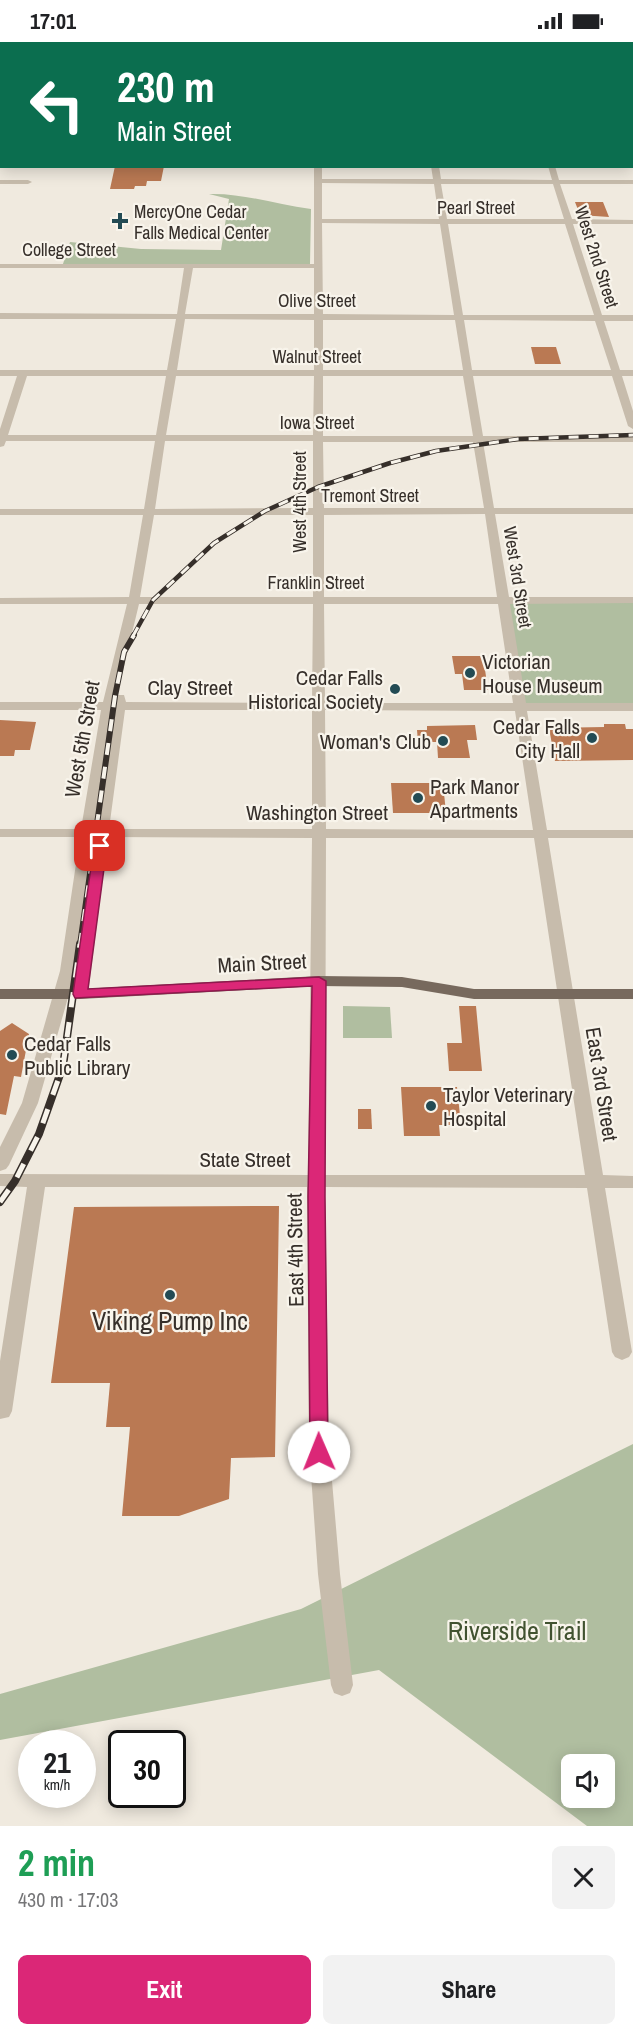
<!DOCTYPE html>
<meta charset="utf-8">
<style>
body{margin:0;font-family:"Archivo Narrow",sans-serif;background:#f2f2f2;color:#202124;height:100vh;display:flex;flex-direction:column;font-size:22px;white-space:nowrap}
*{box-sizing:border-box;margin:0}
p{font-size:20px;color:#757577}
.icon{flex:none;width:33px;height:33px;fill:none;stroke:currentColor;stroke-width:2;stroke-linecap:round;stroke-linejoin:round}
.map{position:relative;height:1784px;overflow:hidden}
.drawer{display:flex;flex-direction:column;background:#fff;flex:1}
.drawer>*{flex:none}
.top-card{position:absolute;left:0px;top:0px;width:633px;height:126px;box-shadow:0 3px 15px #0003;background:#0b6e4f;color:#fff;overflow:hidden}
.fabs{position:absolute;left:561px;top:1712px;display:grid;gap:12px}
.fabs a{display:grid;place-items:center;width:54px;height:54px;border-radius:9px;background:#fff;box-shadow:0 3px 15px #0003;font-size:30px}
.speed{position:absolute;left:18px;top:1688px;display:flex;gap:12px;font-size:30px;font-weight:700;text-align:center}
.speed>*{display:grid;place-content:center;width:78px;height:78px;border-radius:50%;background:#fff;box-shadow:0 3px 15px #0003;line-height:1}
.speed small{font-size:15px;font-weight:400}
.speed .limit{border:3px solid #111;border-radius:9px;background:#fff;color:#111}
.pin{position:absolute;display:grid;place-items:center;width:51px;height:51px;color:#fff;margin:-26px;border-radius:12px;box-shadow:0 3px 9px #0006}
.me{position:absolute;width:66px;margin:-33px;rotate:359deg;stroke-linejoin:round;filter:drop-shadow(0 0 4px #0008)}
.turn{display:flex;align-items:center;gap:21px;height:126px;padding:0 18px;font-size:27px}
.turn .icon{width:78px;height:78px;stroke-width:2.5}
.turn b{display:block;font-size:42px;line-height:51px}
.round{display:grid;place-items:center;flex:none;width:63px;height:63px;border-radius:9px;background:#f2f2f2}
.overview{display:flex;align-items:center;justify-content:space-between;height:102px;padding:0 18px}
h1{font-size:36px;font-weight:700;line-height:45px;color:#1e9e55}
.cta{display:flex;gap:12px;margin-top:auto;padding:12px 18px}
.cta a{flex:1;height:69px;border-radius:9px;background:#db2777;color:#fff;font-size:24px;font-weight:700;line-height:69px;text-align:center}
.cta a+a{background:#f2f2f2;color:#202124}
.status{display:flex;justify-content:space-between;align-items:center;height:42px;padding:0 30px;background:#fff;direction:ltr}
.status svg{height:16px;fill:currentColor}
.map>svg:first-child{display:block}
.green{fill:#b0bea0;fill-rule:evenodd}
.building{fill:#ba7953}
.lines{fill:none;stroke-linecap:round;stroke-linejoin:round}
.minor{fill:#c7bcac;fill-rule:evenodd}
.major{fill:#77695d;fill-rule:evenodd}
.rail-far2-casing{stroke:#362f2a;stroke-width:4.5}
.rail-far1-casing{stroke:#362f2a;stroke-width:6}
.rail-casing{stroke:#362f2a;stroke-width:8}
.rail-far2{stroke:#f8f4eb;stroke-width:3;stroke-dasharray:10;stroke-linecap:butt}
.rail-far1{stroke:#f8f4eb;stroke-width:4;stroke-dasharray:12;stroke-linecap:butt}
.rail{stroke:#f8f4eb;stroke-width:5;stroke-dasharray:15;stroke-linecap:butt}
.route{fill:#db2777;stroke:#8e194d;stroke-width:1.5}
.poi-dot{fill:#234b54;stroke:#f8f4eb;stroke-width:2}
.labels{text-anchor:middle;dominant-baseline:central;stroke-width:4.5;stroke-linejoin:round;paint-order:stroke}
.far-street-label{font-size:18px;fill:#362f2a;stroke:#f8f4eb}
.far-poi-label{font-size:18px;fill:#362f2a;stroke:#f8f4eb;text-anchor:start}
.poi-label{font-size:21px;fill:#362f2a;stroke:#f8f4eb;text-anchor:start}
.street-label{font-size:21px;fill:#362f2a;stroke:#f8f4eb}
.near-poi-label{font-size:26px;fill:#362f2a;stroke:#f8f4eb}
.near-park-label{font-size:26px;fill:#415230;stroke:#f8f4eb}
</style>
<div class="status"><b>17:01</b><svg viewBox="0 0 49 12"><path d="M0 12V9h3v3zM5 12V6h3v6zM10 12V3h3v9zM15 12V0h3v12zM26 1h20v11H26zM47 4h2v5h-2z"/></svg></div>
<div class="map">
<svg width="633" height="1784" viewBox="0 0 633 1784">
<rect width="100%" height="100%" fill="#f0eadf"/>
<g class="green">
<path d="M 209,152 C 245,151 276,163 311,167 L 310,222 L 63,222 L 70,200 L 141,207 L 221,208 L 229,157 Z"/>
<polygon points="503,558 633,558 633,665 519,665"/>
<polygon points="343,964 390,965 392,996 343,996"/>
<path d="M 633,1402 L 633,1784 L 587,1784 L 379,1628 L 0,1698 L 0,1652 L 301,1567 ZM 572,1722 L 604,1722 L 604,1755 L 572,1755 Z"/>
</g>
<g class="building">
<polygon points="115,124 164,124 161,139 147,139 146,144 135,144 134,147 110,147"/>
<polygon points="575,160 603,160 609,175 580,173"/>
<polygon points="531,305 556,305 561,322 535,322"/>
<polygon points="452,614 483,614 488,648 464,648 462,632 455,632"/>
<polygon points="0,678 36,680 30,708 15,708 14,714 0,714"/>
<polygon points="604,682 625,682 626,687 633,687 633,718 555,719 549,686 604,685"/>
<polygon points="475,683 477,698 467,698 470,716 438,716 437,700 418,700 417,688 427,688 427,684"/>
<polygon points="391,741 443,741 446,771 393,771"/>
<polygon points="459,964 476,964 482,1029 449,1029 447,1001 462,1001"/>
<polygon points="12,981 29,992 21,1035 14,1034 6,1073 0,1072 0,989"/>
<polygon points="401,1045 457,1045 461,1083 439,1083 440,1094 404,1094"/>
<polygon points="358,1067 371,1067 372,1087 358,1087"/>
<polygon points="279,1164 275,1415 231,1416 229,1457 179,1474 122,1474 130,1385 106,1385 110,1341 51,1341 74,1165"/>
</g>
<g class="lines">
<g class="minor">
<polygon points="39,0 45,0 38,2"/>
<rect x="131" y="0" width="6" height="2"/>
<rect x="222" y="0" width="6" height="2"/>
<rect x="307" y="0" width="6" height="2"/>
<polygon points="412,0 418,0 419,2 413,2"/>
<polygon points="508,0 610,0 608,2"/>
<rect x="632" y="23" width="1" height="4"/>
<rect x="0" y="26" width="2" height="4"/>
<polygon points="0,78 2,78 0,85"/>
<rect x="632" y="79" width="1" height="4"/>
<path d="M 314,124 L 322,124 L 322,137 L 433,137 L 431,124 L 439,124 L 441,137 L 552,138 L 548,124 L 555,124 L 559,138 L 633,138 L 633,142 L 560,142 L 572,177 L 633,178 L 633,182 L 573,182 L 602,273 L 633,273 L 633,279 L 604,279 L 620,328 L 633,328 L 633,334 L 622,334 L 633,369 L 633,387 L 628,384 L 612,334 L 473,334 L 483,394 L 633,394 L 633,400 L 483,400 L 494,466 L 633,466 L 633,472 L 495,472 L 509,555 L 633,555 L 633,561 L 510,562 L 526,661 L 633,661 L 633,669 L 527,669 L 547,788 L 633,788 L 633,796 L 548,796 L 603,1133 L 633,1134 L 633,1146 L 605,1146 L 632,1310 L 629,1315 L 622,1318 L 615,1315 L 612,1310 L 587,1146 L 325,1145 L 329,1404 L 340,1532 L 353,1643 L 350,1651 L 342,1654 L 334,1651 L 331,1643 L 318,1532 L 309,1404 L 307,1145 L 45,1145 L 12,1369 L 9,1375 L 0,1377 L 0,1319 L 27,1145 L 0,1144 L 0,1132 L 308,1133 L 312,796 L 108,795 L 88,952 L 80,957 L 72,952 L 75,931 L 38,1061 L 9,1123 L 6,1127 L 0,1129 L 0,1105 L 22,1061 L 60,929 L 80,795 L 0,795 L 0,787 L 81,787 L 101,668 L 0,668 L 0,660 L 103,660 L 127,562 L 0,562 L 0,556 L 129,555 L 143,473 L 0,473 L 0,467 L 144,467 L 155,399 L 6,399 L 4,404 L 0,405 L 0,387 L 17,334 L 0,334 L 0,328 L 167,328 L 176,277 L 0,277 L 0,271 L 177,272 L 184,226 L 0,226 L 0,222 L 314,222 ZM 322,141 L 434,142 L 439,177 L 322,177 ZM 441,142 L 553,142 L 564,177 L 447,177 ZM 322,181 L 440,182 L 454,273 L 323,272 ZM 448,182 L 565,182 L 594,273 L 463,273 ZM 193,226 L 314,226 L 314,272 L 185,272 ZM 185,277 L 314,278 L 314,328 L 177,328 ZM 323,278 L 455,278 L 463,328 L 323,328 ZM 464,278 L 595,279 L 611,328 L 472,328 ZM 27,334 L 166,334 L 156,393 L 8,393 ZM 176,334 L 314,334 L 313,393 L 166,393 ZM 323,334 L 463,334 L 473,394 L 323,394 ZM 165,399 L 313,399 L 313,466 L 155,467 ZM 323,400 L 473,400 L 484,466 L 324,466 ZM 485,472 L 497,555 L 324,555 L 324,473 ZM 154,473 L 313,473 L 313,555 L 140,555 ZM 139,562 L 313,562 L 312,661 L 126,660 L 124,653 L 117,653 ZM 324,562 L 498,562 L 513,661 L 325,661 ZM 125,668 L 312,668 L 312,787 L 109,787 ZM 325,668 L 515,669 L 533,788 L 326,787 ZM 326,796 L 534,796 L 585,1133 L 325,1133 Z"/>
<polygon points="0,138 28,138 32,140 28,142 0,142"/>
</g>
<g class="major">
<polygon points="604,0 610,0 611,2 605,2"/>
<rect x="632" y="45" width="1" height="7"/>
<polygon points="319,934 402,935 474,947 633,947 633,957 474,957 402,945 319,944 80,957 0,957 0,947 80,947"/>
</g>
<defs>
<polyline id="rail-far2" points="133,594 153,558 214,501 265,469 318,445 390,421 436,409 518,397 633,393"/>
<polyline id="rail-far1" points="80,903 115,654 124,610 134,593"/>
<polyline id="rail" points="0,1160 15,1139 39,1092 63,1024 80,902"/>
</defs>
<use href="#rail-far2" class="rail-far2-casing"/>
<use href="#rail-far1" class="rail-far1-casing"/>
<use href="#rail" class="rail-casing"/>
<use href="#rail-far2" class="rail-far2"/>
<use href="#rail-far1" class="rail-far1"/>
<use href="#rail" class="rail"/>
</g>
<polygon class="route" points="100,800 107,804 88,947 319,935 326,939 325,1155 328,1410 326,1415 319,1418 313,1415 310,1410 308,1155 312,944 75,956 73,952 94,804"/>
<g class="poi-dot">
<path d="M117 170h6v6h6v6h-6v6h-6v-6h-6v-6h6z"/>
<circle cx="470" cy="631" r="6"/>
<circle cx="395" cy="647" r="6"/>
<circle cx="592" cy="696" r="6"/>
<circle cx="443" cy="699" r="6"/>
<circle cx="418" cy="756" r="6"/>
<circle cx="12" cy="1013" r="6"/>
<circle cx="431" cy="1064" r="6"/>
<circle cx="170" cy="1253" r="6"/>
</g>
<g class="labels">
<g class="far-street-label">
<text x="476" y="165">Pearl Street</text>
<text x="69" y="207">College Street</text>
<text transform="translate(597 215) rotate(72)">West 2nd Street</text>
<text x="317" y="258">Olive Street</text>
<text x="317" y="314">Walnut Street</text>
<text x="317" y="380">Iowa Street</text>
<text x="370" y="453">Tremont Street</text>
<text transform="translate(299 460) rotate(-90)">West 4th Street</text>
<text transform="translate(518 535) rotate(81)">West 3rd Street</text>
<text x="316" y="540">Franklin Street</text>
</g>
<g class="far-poi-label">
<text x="134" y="169">MercyOne Cedar<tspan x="134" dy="21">Falls Medical Center</tspan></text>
</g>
<g class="poi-label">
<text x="482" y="619">Victorian<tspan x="482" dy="24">House Museum</tspan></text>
<text x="383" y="635" text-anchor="end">Cedar Falls<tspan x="383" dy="24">Historical Society</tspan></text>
<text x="580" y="684" text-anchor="end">Cedar Falls<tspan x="580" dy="24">City Hall</tspan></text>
<text x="431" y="699" text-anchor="end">Woman's Club</text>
<text x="430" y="744">Park Manor<tspan x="430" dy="24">Apartments</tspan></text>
<text x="24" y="1001">Cedar Falls<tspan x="24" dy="24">Public Library</tspan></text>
<text x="443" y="1052">Taylor Veterinary<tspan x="443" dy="24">Hospital</tspan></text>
</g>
<g class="street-label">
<text x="190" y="645">Clay Street</text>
<text transform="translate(82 697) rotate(-80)">West 5th Street</text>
<text x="317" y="770">Washington Street</text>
<text transform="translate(262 921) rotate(-3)">Main Street</text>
<text transform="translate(602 1042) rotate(81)">East 3rd Street</text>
<text x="245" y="1117">State Street</text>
<text transform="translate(295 1208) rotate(-91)">East 4th Street</text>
</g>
<g class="near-poi-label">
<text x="170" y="1278">Viking Pump Inc</text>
</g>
<g class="near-park-label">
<text x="517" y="1588">Riverside Trail</text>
</g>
</g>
</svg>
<div class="fabs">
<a><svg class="icon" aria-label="sound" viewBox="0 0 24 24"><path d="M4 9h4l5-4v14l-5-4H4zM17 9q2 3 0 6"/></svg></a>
</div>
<div class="speed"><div>21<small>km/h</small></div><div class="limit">30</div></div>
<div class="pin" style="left:100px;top:804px;background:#d93025"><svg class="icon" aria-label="arrive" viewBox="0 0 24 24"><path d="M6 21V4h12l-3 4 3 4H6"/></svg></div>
<svg class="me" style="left:319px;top:1410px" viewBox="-20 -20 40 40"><circle r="19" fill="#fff"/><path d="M0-13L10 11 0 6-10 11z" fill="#db2777"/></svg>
<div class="top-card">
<div class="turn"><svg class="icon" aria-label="left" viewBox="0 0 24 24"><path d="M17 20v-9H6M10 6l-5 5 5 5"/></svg><div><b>230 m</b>Main Street</div></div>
</div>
</div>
<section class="drawer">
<div class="overview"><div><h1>2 min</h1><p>430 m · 17:03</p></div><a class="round"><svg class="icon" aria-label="close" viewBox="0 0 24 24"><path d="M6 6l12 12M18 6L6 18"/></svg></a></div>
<div class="cta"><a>Exit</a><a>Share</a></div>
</section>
